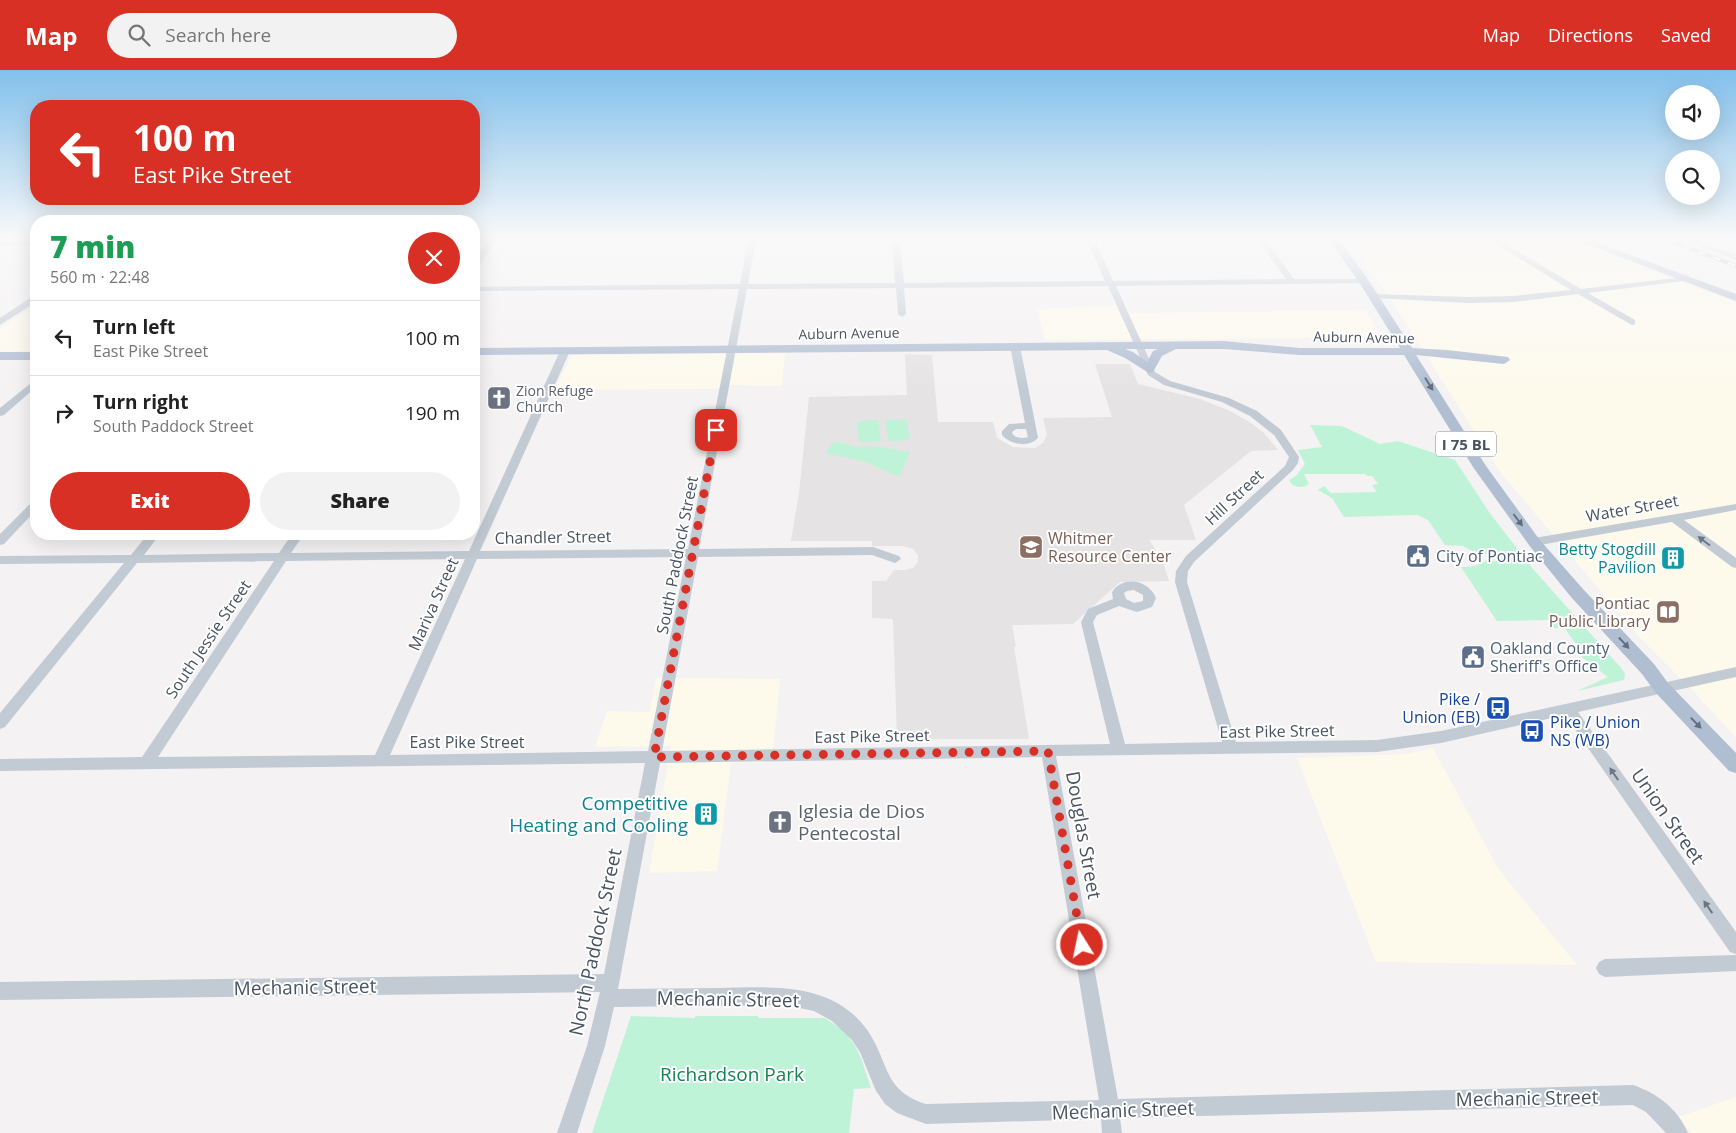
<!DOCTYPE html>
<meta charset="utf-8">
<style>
body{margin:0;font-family:"Open Sans",sans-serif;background:#f2f2f2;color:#222;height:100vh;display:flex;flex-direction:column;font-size:19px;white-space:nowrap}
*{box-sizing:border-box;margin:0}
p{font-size:16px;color:#767676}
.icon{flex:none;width:28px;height:28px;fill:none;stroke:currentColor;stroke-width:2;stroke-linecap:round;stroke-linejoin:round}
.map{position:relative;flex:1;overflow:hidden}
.drawer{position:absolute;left:30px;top:145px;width:450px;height:325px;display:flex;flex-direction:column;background:#fff;border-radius:20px;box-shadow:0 5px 20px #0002}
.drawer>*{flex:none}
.banner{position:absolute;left:30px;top:30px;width:450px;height:105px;border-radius:20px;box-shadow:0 5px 20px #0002;background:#d93025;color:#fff;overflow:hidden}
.controls{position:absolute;left:1665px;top:15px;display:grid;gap:10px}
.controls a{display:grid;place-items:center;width:55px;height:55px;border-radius:50%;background:#fff;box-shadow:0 5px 20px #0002;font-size:25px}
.pin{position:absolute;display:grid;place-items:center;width:42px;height:42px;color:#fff;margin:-21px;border-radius:10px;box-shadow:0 2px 8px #0006}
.me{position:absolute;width:55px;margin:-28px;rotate:350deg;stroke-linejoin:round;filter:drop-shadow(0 0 4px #0008)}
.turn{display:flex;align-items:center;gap:18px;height:105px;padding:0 20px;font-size:22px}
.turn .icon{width:65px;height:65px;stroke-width:2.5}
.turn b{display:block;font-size:35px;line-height:42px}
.round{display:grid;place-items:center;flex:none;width:52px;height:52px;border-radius:26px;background:#f2f2f2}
.headline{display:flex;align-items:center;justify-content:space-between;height:85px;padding:0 20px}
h1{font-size:30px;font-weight:800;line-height:38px;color:#1e9e55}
.action{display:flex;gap:10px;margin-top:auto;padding:10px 20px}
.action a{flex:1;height:58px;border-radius:30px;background:#d93025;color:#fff;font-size:20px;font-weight:800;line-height:58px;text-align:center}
.action a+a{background:#f2f2f2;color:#222}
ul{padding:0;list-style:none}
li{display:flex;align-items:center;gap:15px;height:75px;padding:0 20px;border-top:1px solid #e0e0e0}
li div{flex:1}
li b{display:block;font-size:19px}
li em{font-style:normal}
header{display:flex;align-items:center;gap:30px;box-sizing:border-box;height:70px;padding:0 25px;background:#d93025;color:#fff}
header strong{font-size:24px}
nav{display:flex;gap:28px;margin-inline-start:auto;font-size:18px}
.search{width:350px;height:45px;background:#f2f2f2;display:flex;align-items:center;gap:12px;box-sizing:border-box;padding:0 18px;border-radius:28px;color:#767676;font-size:19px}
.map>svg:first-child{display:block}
.commercial{fill:#fdfaec}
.education{fill:#e5e3e4}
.green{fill:#bff3d8}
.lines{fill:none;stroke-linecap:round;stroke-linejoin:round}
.minor{fill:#c2cbd4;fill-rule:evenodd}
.major{fill:#b0bed2;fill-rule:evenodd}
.rail-casing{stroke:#b4b6bc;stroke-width:4}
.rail{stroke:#fff;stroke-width:2.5;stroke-dasharray:8;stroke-linecap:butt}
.oneway{fill:#626e7d}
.oneway2{fill:#6d7784}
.route{stroke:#d93025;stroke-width:9;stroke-dasharray:0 16.2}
.labels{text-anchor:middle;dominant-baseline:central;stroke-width:4;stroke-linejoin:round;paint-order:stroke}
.far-street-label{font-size:14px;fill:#485361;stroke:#fff}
.far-worship-label{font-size:14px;fill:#5b616d;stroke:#fff;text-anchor:start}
.shield{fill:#fff;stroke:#7f8790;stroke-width:1}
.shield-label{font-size:15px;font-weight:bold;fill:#485361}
.street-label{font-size:16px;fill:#485361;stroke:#fff}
.education-label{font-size:16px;fill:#785e54;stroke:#fff;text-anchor:start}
.culture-label{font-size:16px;fill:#0d838f;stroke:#fff;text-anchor:end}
.service-label{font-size:16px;fill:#4e5e75;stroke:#fff;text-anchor:start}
.transit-label{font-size:16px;fill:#164399;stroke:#fff;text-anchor:end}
.near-culture-label{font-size:19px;fill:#0d838f;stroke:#fff;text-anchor:end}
.near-worship-label{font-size:19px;fill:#5b616d;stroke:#fff;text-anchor:start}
.near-street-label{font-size:19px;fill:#485361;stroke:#fff}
.near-park-label{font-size:19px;fill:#128354;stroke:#fff}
</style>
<header>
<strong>Map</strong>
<div class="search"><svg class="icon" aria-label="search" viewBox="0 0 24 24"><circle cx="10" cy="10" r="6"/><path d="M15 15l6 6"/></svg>Search here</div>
<nav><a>Map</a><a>Directions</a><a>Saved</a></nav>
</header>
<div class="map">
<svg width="1736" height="1063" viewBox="0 0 1736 1063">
<rect width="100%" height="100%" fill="#f4f2f2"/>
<g class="commercial">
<polygon points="1346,170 1572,170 1736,232 1736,668 1697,625 1642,570 1501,403 1392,232 1361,187"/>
<polygon points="36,234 36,281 0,282 0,258"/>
<polygon points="1126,235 1130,243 1366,240 1379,263 1366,268 1338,268 1045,270 1037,239"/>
<polygon points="785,283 782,316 732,315 714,319 554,320 572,285"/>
<polygon points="656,608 780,609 772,692 731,693 717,801 649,803 671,676 595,677 607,641 650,642"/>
<polygon points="1433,678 1499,800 1577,895 1376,892 1297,688 1405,684"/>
<polygon points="1736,1027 1736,1063 1691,1063 1678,1047"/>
</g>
<polygon class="education" points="905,284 932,285 938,352 993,352 997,368 1013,377 1035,378 1043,373 1047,365 1043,348 1112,347 1095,294 1130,294 1138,314 1200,329 1228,340 1251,353 1264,363 1278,380 1251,381 1184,435 1196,470 1149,470 1162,489 1169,511 1120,512 1073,554 1012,555 1016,577 1014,577 1029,669 897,669 893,549 872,548 872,511 886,511 894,500 904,500 913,498 918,492 918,485 913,479 903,476 872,476 872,471 791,471 799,423 809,327 907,325"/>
<g class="green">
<polygon points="906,349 910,370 888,371 885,350"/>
<polygon points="878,350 881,371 859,372 857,351"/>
<path d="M 1310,355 L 1342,356 L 1380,374 L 1398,371 L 1455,390 L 1489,442 L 1533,499 L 1622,599 L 1625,604 L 1624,610 L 1577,621 L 1608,607 L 1582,587 L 1579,581 L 1581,580 L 1564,558 L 1554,558 L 1549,550 L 1497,551 L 1461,497 C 1473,497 1476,496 1486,491 L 1498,491 L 1493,484 L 1478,484 L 1463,476 L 1445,475 L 1428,450 L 1417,445 L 1344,447 L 1332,428 L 1318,420 L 1324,416 L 1331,423 L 1377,422 L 1372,415 L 1378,414 L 1372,406 L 1367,406 L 1365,404 L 1304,404 L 1309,414 C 1302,419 1293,418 1289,410 L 1296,406 L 1305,394 L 1298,380 L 1322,377 Z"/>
<polygon points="834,371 857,377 875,376 910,382 899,407 866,392 825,383"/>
<polygon points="631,946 695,948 695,946 758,946 759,948 825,948 844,961 854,974 861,988 871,1018 854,1019 849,1063 592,1063"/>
</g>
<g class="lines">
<g class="minor">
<polygon points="488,170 496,170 477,199 474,199 474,191"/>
<path d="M 748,170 L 756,170 L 748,214 L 895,213 L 892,170 L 900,170 L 904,213 L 1105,211 L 1087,170 L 1095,170 L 1113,211 L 1286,209 L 1258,170 L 1266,170 L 1294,209 L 1367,209 L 1368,211 L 1364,213 L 1116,216 L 1155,302 L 1170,311 L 1229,328 L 1257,341 L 1281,360 L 1299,387 L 1298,393 L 1293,400 L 1194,492 L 1188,501 L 1187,512 L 1236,672 L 1377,670 L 1441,661 L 1736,597 L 1736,607 L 1578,642 L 1736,862 L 1736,884 L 1730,882 L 1565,645 L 1441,673 L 1377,682 L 1056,686 L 1118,1029 L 1633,1015 C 1657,1023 1678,1039 1688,1063 L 1666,1063 L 1646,1042 L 1633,1035 L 1120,1048 L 1122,1063 L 1102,1063 L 1101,1049 L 926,1054 L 897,1043 L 885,1034 L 876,1021 L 860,982 L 852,970 L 832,951 L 814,941 L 785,935 L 614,937 L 605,976 L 577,1063 L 557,1063 L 587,976 L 600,922 L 0,930 L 0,912 L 604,904 L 645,693 L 0,701 L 0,689 L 142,687 L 274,491 L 137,493 L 5,657 L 0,659 L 0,643 L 124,493 L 0,494 L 0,486 L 131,485 L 148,464 L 160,464 L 144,485 L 279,483 L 292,464 L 304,464 L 291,483 L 469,481 L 560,281 L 565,278 L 570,281 L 480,481 L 688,479 L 739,219 L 474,221 L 474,217 L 740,214 ZM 1108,216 L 1148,305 L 1164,315 L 1222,332 L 1250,346 L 1274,365 L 1289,387 L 1285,396 L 1186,486 L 1176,501 L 1175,512 L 1222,672 L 1125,674 L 1093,552 L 1097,545 L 1119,536 L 1137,542 L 1152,537 L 1156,528 C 1149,510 1123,505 1112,522 L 1113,529 L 1088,539 L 1081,552 L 1110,674 L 662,681 L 698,487 L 872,485 L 895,493 L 901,489 L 899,486 L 873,477 L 699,479 L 747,219 L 896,218 L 898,244 L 902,247 L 906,244 L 904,218 ZM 686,487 L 648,681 L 390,685 L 477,489 ZM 465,489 L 375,685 L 158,687 L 286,491 ZM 1134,520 L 1143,525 L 1143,531 L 1134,533 L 1126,529 L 1124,523 L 1127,521 ZM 1042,687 L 1099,1030 L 926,1034 C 881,1020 890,990 865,957 C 829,911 769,917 717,918 C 684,918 651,919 618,919 L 660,693 Z"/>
<polygon points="1489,170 1499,170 1581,219 1684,207 1688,209 1684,211 1588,223 1635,250 1635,254 1632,255 1578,224 1513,232 1468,233 1374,228 1370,226 1374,224 1468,227 1513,226 1571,220"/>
<polygon points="1684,170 1695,170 1736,185 1736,190"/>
<polygon points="36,171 36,175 0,176 0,172"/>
<polygon points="33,226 36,226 36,232 0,255 0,248"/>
<path d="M 1015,273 L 1020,276 L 1038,368 C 1028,378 1011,375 1002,365 L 1002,361 L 1009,354 L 1025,353 L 1010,276 ZM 1016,359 L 1026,359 L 1028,367 C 1022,369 1013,368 1012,362 Z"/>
<polygon points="36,309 36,317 4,345 0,346 0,338"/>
<polygon points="36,431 36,440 4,474 0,475 0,464 32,432"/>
<polygon points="1736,434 1736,440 1684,450 1736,488 1736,498 1732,497 1672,452 1534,476 1528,472 1534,468"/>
<polygon points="1736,885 1736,901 1605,907 1599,904 1596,898 1599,892 1605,889"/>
</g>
<g class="major">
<path d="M 1329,170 L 1339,170 L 1369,211 L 1412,278 L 1447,280 L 1508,287 L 1510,290 L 1504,294 L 1416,285 L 1486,396 L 1539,469 L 1583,519 L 1654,594 L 1668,613 L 1736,683 L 1736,703 L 1729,701 L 1656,623 L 1642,604 L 1571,527 L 1529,475 L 1473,397 L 1404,285 L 1300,285 L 1224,279 L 1176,279 L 1162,286 L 1153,302 L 1149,303 L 1125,288 L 1107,280 L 474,285 L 474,278 L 1224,271 L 1300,278 L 1400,278 L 1359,212 ZM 1125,279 L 1158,279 L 1153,281 L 1147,292 L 1133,282 Z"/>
<polygon points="1576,170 1590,170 1736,224 1736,231"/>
<rect x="0" y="282" width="36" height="8"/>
</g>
<defs>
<polyline id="rail" points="1668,170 1736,196"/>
</defs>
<use href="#rail" class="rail-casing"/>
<use href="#rail" class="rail"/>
</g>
<defs><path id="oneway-solid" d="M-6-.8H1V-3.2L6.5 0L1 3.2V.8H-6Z" transform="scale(1.25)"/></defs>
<g class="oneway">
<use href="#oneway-solid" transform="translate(1429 314) rotate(58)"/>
<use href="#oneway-solid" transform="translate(1518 450) rotate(53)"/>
<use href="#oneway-solid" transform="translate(1624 573) rotate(47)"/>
<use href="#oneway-solid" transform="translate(1696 653) rotate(46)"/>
</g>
<g class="oneway2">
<use href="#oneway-solid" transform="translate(1704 471) rotate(-143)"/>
<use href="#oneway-solid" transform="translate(1614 704) rotate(-125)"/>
<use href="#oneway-solid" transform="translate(1708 837) rotate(-125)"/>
</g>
<linearGradient id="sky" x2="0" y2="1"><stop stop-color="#82c0ec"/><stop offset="0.53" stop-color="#faf9f9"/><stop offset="1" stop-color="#faf9f9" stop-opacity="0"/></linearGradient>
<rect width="1736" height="319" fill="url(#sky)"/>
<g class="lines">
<polyline class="route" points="716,360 654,687 1048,681 1082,875"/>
</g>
<defs>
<symbol id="church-square" viewBox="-11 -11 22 22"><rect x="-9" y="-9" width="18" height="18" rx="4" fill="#6b7280" stroke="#fff"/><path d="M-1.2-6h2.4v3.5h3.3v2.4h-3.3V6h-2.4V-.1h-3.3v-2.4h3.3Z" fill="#fff"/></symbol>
<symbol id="school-square" viewBox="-11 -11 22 22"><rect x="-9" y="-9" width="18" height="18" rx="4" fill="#8d6e63" stroke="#fff"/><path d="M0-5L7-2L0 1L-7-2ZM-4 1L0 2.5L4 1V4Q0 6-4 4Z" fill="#fff"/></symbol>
<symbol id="civic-square" viewBox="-11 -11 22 22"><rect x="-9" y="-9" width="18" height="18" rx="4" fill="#5c6f8a" stroke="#fff"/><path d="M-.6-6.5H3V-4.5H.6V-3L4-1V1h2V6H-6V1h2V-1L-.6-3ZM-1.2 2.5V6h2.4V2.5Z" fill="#fff"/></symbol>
<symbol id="building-square" viewBox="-11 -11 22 22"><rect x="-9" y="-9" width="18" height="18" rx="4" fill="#0f9aa8" stroke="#fff"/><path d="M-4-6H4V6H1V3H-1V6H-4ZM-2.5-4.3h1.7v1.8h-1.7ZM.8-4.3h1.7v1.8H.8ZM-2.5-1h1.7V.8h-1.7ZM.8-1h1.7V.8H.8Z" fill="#fff"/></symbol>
<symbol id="library-square" viewBox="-11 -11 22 22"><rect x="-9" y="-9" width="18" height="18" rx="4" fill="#8d6e63" stroke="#fff"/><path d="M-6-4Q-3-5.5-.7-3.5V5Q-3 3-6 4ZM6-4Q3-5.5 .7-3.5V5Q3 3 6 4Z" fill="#fff"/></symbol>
<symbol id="bus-square" viewBox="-11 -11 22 22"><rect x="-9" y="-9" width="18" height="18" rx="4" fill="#1a4fb4" stroke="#fff"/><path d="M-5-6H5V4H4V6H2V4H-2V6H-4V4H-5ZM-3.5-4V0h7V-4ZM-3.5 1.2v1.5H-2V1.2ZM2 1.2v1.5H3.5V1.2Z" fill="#fff"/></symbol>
</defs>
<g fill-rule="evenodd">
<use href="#church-square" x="485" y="314" width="28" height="28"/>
<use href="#school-square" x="1017" y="463" width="28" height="28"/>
<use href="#civic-square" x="1404" y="472" width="28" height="28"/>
<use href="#building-square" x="1659" y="474" width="28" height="28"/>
<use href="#library-square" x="1654" y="528" width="28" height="28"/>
<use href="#civic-square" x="1459" y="573" width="28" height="28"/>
<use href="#bus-square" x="1484" y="624" width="28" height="28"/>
<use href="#bus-square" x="1518" y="647" width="28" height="28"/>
<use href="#building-square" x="692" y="730" width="28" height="28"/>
<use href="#church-square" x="766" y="738" width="28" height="28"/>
</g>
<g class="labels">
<g class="far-street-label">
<text transform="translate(849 263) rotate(-1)">Auburn Avenue</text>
<text transform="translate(1364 267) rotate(1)">Auburn Avenue</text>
</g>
<g class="far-worship-label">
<text x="516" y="320">Zion Refuge<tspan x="516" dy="16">Church</tspan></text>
</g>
<rect class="shield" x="1436" y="361.5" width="60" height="25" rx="4"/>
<g class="shield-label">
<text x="1466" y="374">I 75 BL</text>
</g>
<g class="street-label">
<text transform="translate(1234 427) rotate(-43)">Hill Street</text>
<text transform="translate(1632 438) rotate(-10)">Water Street</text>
<text transform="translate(553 467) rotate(-1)">Chandler Street</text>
<text transform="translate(677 485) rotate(-79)">South Paddock Street</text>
<text transform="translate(433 534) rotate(-66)">Mariva Street</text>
<text transform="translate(208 569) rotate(-56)">South Jessie Street</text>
<text transform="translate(1277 661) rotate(-1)">East Pike Street</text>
<text transform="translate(872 666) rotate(-1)">East Pike Street</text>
<text x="467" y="672">East Pike Street</text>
</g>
<g class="education-label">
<text x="1048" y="468">Whitmer<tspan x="1048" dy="18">Resource Center</tspan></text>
<text x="1650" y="533" text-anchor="end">Pontiac<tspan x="1650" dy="18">Public Library</tspan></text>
</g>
<g class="culture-label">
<text x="1656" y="479">Betty Stogdill<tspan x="1656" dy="18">Pavilion</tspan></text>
</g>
<g class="service-label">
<text x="1436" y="486">City of Pontiac</text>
<text x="1490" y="578">Oakland County<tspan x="1490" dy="18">Sheriff's Office</tspan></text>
</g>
<g class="transit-label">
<text x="1480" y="629">Pike /<tspan x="1480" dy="18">Union (EB)</tspan></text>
<text x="1550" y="652" text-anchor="start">Pike / Union<tspan x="1550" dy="18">NS (WB)</tspan></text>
</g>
<g class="near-culture-label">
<text x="688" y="733">Competitive<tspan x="688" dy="22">Heating and Cooling</tspan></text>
</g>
<g class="near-worship-label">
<text x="798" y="741">Iglesia de Dios<tspan x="798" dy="22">Pentecostal</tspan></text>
</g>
<g class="near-street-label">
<text transform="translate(1668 746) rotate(55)">Union Street</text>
<text transform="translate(1084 765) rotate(80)">Douglas Street</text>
<text transform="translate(595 872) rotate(-78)">North Paddock Street</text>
<text transform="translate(305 917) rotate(-1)">Mechanic Street</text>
<text transform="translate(728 929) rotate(1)">Mechanic Street</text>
<text transform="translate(1527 1028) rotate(-1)">Mechanic Street</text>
<text transform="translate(1123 1040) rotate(-2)">Mechanic Street</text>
</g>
<g class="near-park-label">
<text x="732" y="1004">Richardson Park</text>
</g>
</g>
</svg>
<div class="controls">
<a><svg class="icon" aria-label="sound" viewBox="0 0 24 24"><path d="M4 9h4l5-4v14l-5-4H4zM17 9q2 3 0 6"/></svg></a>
<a><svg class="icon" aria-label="search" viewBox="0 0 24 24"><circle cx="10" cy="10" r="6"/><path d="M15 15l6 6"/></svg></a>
</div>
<div class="pin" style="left:716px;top:360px;background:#d93025"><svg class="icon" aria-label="arrive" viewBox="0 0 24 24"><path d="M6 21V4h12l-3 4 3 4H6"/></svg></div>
<svg class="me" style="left:1082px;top:875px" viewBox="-20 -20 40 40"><circle r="17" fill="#d93025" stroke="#fff" stroke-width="3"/><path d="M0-11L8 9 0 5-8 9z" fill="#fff"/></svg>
<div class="banner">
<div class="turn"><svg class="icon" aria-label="left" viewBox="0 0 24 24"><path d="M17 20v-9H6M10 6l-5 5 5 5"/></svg><div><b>100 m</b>East Pike Street</div></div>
</div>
<section class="drawer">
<div class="headline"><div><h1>7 min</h1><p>560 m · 22:48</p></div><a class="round" style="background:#d93025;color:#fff"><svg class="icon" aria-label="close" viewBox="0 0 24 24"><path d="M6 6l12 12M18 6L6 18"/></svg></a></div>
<ul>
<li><svg class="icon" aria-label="left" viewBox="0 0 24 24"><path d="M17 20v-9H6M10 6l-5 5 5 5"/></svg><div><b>Turn left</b><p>East Pike Street</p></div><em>100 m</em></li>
<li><svg class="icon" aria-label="right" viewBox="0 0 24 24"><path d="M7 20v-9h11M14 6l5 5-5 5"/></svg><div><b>Turn right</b><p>South Paddock Street</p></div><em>190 m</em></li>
</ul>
<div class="action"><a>Exit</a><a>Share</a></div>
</section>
</div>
